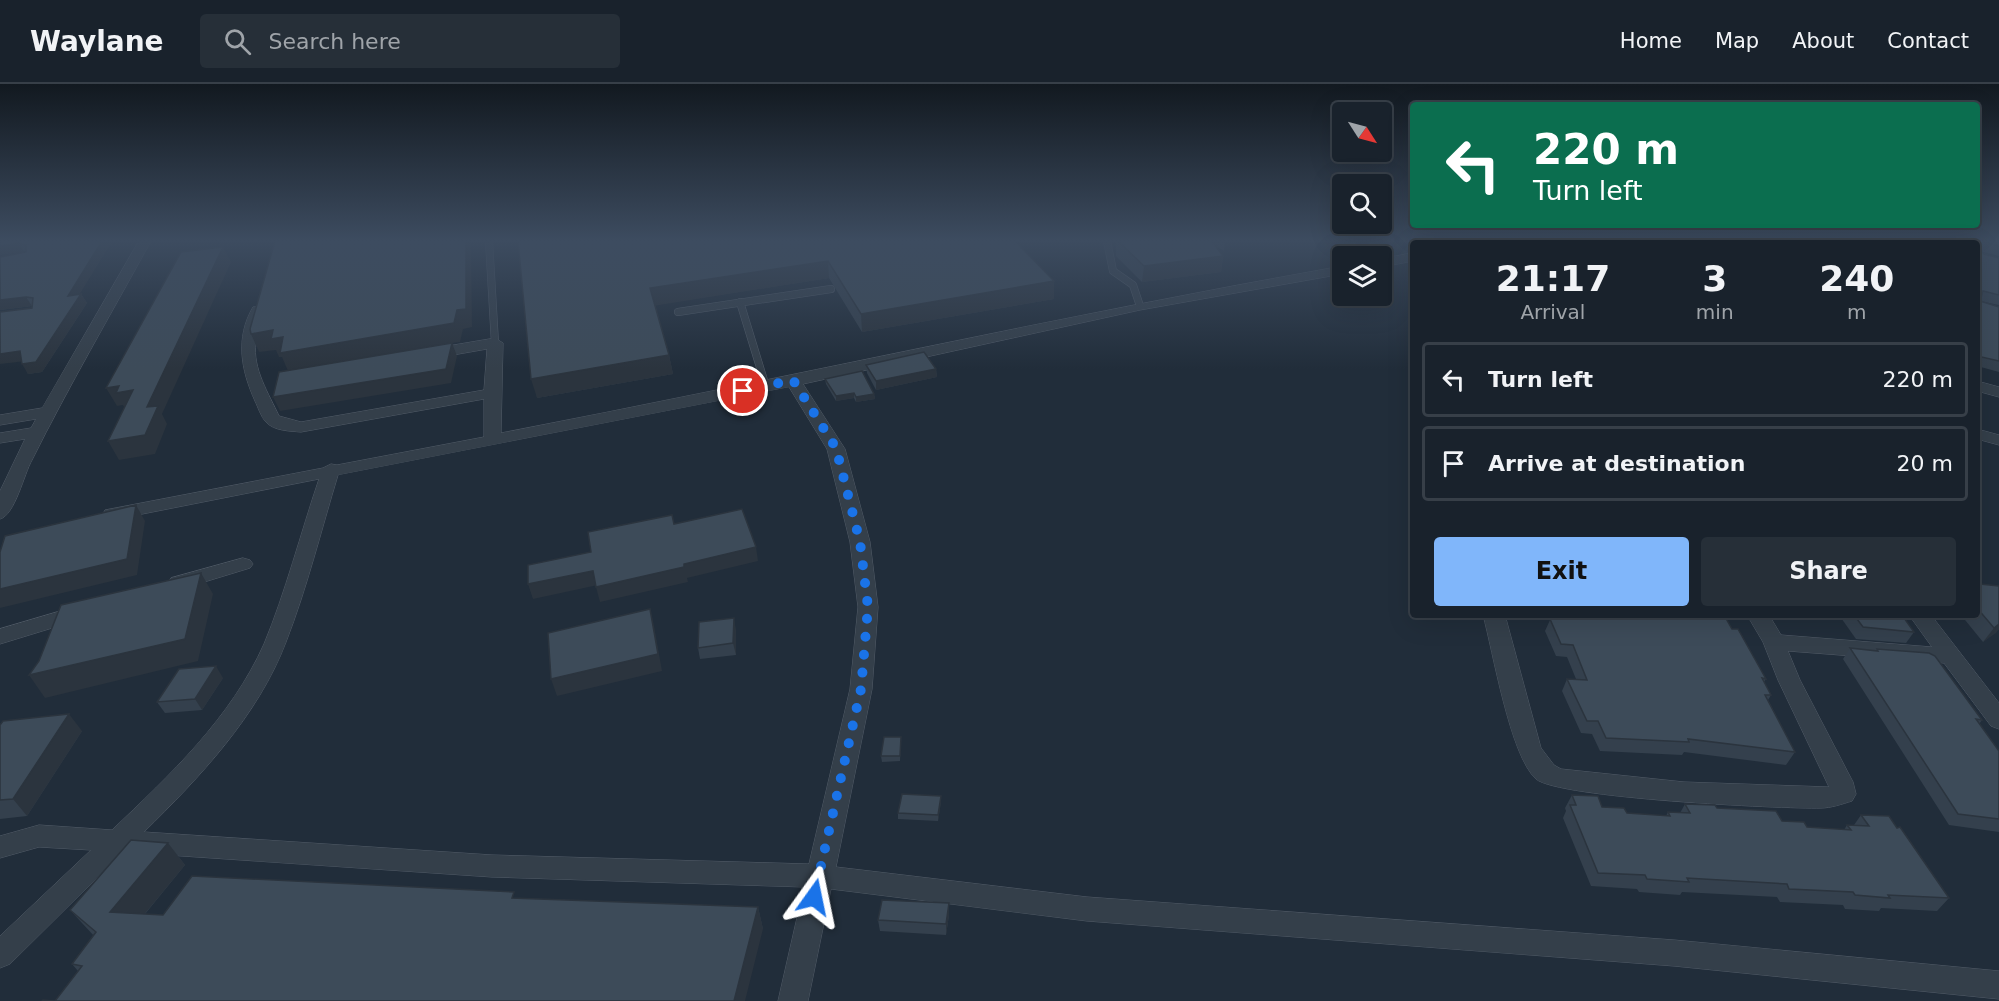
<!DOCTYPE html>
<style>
body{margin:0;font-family:"DejaVu Sans",sans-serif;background:#262f38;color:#f1f3f6;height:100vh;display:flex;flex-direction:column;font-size:22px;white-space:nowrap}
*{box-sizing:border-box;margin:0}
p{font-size:20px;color:#9fa4a9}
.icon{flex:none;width:33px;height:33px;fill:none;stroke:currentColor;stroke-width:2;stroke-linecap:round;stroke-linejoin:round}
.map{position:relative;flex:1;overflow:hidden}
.side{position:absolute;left:1410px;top:156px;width:570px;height:378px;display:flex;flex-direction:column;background:#19222c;border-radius:6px;box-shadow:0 6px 24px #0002,0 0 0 2px #373f48}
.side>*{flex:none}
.banner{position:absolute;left:1410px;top:18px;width:570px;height:126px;border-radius:6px;box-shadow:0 6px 24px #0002,0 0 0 2px #373f48;background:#0b6e4f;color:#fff;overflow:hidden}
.needle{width:39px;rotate:126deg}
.fabs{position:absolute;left:1332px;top:18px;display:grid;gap:12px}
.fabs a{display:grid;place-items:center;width:60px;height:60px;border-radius:6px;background:#19222c;box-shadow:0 6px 24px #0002,0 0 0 2px #373f48;font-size:30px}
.pin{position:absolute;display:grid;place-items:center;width:51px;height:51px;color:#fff;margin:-26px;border:3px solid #fff;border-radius:50%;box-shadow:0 2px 6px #0007}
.me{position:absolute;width:66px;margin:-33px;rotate:12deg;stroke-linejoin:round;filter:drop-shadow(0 0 4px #0008)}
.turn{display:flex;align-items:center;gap:21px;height:126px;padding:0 24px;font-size:27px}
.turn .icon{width:78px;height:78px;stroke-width:2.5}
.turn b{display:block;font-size:42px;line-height:51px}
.eta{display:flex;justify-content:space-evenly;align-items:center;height:102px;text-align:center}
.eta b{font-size:36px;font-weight:700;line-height:42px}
.primary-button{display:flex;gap:12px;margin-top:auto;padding:12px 24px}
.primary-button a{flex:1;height:69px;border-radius:6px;background:#80b6fa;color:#111;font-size:24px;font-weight:700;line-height:69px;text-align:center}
.primary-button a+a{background:#262f38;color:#f1f3f6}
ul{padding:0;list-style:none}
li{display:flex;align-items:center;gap:18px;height:75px;margin:0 12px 9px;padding:0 12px;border:3px solid #373f48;border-radius:6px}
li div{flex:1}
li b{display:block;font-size:22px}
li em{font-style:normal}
header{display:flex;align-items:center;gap:36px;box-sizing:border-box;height:84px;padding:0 30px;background:#19222c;border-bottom:2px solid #373f48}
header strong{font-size:28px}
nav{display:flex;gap:33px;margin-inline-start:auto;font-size:21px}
.search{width:420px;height:54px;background:#262f38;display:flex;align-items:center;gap:15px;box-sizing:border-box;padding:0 21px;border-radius:6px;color:#9fa4a9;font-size:22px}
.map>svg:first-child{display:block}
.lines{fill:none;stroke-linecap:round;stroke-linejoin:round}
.service-casing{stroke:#525c68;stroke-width:8}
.minor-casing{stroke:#525c68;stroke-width:1}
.service{stroke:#343f4a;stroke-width:7}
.minor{fill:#343f4a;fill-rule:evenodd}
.wall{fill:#34404d}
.shaded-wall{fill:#2b343e}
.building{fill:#3d4b59;stroke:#2b343e;stroke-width:1.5}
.route{stroke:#1a73e8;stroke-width:10;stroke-dasharray:0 18}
</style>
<header>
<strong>Waylane</strong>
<div class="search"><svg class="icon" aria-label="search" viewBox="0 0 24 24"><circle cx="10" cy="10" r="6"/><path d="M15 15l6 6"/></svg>Search here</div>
<nav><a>Home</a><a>Map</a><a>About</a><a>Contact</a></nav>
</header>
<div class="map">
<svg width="1999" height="917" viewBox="0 0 1999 917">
<rect width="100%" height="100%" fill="#212d3a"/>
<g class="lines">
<defs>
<g id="service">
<polyline points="489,157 495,259"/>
<polyline points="1107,157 1113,187 1133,201 1140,222"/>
<polyline points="740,218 766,303"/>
<polyline points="678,228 831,205"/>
</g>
<g id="minor">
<path d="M 139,157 L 151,157 C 111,230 69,302 32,376 C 24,390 15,431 0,435 L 0,407 L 25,355 L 0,359 L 0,349 L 31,344 L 36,335 L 0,341 L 0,331 L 42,324 Z"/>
<polygon points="1715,157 1732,157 1733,159 1716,159"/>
<polygon points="1905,157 1926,157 1927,159 1906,159"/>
<polygon points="1413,169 1413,177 1382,183 1382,175"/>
<path d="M 1342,182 L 1342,190 L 1140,226 L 803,300 L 845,365 L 870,458 L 878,523 L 872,605 L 836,783 L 1087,813 L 1674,856 L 1999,887 L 1999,915 L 1674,882 L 1087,837 L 831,805 L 808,917 L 778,917 L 804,803 L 492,793 L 123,768 L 10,880 L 0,884 L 0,852 L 91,766 L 39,763 L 0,774 L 0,752 L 39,741 L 112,746 C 170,691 231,634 264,560 C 285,510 301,448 319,395 L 112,436 L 105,434 L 103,430 L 105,426 L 323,384 L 331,380 L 337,381 L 484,353 L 484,315 L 301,348 C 290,347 274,347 266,338 C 261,333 258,323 255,317 C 241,286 235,254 253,223 L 263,223 L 265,226 C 262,237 258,248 256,259 C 252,284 269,310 279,332 L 301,338 L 484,306 L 487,265 L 430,275 L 422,270 L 430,265 L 495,254 L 503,259 L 501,349 C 782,295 1060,232 1342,182 ZM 789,303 L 827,365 L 850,458 L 858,523 L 850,605 L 809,780 L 492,771 L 144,748 C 199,694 258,632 286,558 C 307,504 321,447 338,391 Z"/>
<polygon points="1977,297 1999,303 1999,313 1977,307"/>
<polygon points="1977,345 1999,351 1999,361 1977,355"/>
<polygon points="243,474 250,476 253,480 250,484 178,506 171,504 168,499 171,494"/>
<polygon points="81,521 88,523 92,528 88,533 0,560 0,545"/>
<path d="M 1483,531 L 1505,531 L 1541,664 L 1554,681 L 1561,685 L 1684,698 L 1829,703 L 1778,596 L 1763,558 L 1747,531 L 1769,531 L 1781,551 L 1932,563 L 1909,531 L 1931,531 L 1999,619 L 1999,645 L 1991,642 L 1944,579 L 1788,567 L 1800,596 L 1853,698 L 1856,710 L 1852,717 C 1842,720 1831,724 1821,724 C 1781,725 1558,714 1536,695 C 1510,672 1493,567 1483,531 Z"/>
</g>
</defs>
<use href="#service" class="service-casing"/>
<use href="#minor" class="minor-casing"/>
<use href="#service" class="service"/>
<use href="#minor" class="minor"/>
</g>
<g class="wall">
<polygon points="0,157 112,157 79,210 81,210 87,219 42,288 28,290 22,277 32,222 0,226 0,173 26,168"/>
<polygon points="518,157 1026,157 1016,158 1054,197 1054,215 862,248 829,194 655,221 669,271 673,290 537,314"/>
<polygon points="1116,157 1225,157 1224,167 1216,162 1223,172 1221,188 1142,198 1116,172"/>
<polygon points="1644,157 1684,157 1677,159 1645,159"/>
<polygon points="1764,157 1904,157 1901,159 1774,159"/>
<polygon points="1999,157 1999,172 1980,167 1980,169 1999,174 1999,221 1980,217 1999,223 1999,288 1977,282 1977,159 1957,159"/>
<polygon points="866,281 936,285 937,293 876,306 867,289"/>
<polygon points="825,295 874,310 875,315 856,318 854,314 836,317 826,300"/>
<polygon points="1977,497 1980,500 1999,502 1999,545 1983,558 1961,531 1977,531"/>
<polygon points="1548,531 1724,531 1732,545 1766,595 1764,598 1771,611 1768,616 1795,668 1786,681 1684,668 1682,671 1600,667 1592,650 1581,649 1562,607 1567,595 1576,595 1567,573 1556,572 1545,547 1550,536"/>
<polygon points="1839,531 1902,531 1914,548 1906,559 1856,555"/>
<polygon points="736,546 736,571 700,575 698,564"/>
<polygon points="1850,564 1876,566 1877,565 1982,636 1979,640 1999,667 1999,748 1949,741 1843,575"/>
<polygon points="223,594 202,626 165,629 157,618"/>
<polygon points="0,641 82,647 27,732 0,735"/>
<polygon points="901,653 900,677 882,678 881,672"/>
<polygon points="1572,711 1602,723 1627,729 1666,732 1668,728 1680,729 1685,720 1717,724 1782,737 1807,743 1844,746 1847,741 1854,741 1861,731 1949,814 1937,827 1881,824 1879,827 1845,825 1843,821 1780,818 1777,813 1682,808 1680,811 1639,808 1637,805 1591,802 1563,734 1566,727 1565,724"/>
<polygon points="941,712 941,718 938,737 898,735 898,729"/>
<polygon points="168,759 185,781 145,830 163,831 517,814 758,823 763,845 55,917 78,887 72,880 94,852 70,826"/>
<polygon points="949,819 949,831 946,851 880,847 878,836"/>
</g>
<g class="shaded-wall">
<polygon points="102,157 112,157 73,221 68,212"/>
<polygon points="466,157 471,157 472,243 463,245 460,258 452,259 457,272 451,299 280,327 273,313 288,287 282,273 279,273 276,266 259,268 251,250 273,246"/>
<polygon points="1658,157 1684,157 1677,159 1651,159"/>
<polygon points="19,159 24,168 0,171 0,162"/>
<polygon points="223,163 231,178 162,330 167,340 155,370 119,376 108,357 147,323"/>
<polygon points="1223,172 1221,188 1142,198 1144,182"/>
<polygon points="828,177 829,194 653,222 650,204"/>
<polygon points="1054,197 1054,215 862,248 861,230"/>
<polygon points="81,210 87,219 42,288 28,290 22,280"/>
<polygon points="26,213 32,222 0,226 0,216"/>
<polygon points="20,267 26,277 0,280 0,270"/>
<polygon points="669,271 673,290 537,314 531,295"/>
<polygon points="936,285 937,293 876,306 876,297"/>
<polygon points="119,302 133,306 126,327 123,321 117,322 106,304"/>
<polygon points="854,309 854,314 836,317 836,312"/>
<polygon points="874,310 875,315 856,318 856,313"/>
<polygon points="136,421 145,437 137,491 0,524 0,505"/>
<polygon points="756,463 758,477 687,494 688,498 600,518 596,503 684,480"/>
<polygon points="593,487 598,501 533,515 528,500"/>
<polygon points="201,489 213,510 198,577 45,614 29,591"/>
<polygon points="650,525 654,542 662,587 557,612 551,595"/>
<polygon points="734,534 736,546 736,571 733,559"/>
<polygon points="1999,540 1999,545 1996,549 1983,558 1994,544"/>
<polygon points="216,582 223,594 202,626 195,615"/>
<polygon points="69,630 82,647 27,732 13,715"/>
<polygon points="941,712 941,718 938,737 938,731"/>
<polygon points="168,759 185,781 128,850 110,828"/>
<polygon points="949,819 949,831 946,851 946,840"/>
<polygon points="758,823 763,845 745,917 734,917"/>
</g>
<g class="building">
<polygon points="0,157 102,157 68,212 81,210 36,278 22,280 20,267 0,270 0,228 32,224 33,214 26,213 0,216 0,173 26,168 26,161 19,159 0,162"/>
<polygon points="275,157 466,157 466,225 457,226 454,239 280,269 283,253 271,255 273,246 251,250 250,245"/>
<polygon points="518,157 1015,157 1054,197 861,230 828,177 650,204 669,271 531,295"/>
<polygon points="1118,157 1212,157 1223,172 1144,182"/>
<polygon points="1806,157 1898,157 1896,159 1816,159"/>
<polygon points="1959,157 1999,157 1999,162 1982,157 1980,159 1980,169 1999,174 1999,211 1983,207 1980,217 1999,223 1999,277 1977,272 1977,159 1957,159"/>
<polygon points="223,163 147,323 158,322 145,351 108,357 133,306 116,309 119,302 106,304 181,168"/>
<polygon points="452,259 446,285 273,313 279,288"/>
<polygon points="924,268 936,285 876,297 866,281"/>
<polygon points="862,287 874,310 856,313 854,309 836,312 825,295"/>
<polygon points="136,421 127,475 0,505 0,468 5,452"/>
<polygon points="742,425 756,463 684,480 684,483 596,503 593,487 528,500 528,481 591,468 588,448 672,431 674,440"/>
<polygon points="201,489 185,555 29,591 39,577 61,521"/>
<polygon points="1977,497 1980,500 1999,502 1999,540 1994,544 1977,524"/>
<polygon points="650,525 658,570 551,595 548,549"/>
<polygon points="1558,531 1724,531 1732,545 1738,545 1766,595 1762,594 1771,611 1765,611 1795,668 1688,655 1689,658 1606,654 1598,637 1587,637 1567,595 1587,596 1573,561 1561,560 1550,535 1559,535"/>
<polygon points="1854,531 1902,531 1914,548 1863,543"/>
<polygon points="734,534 733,559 698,564 699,538"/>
<polygon points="1850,564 1878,567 1877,565 1929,569 1935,572 1982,636 1976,635 1999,667 1999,735 1958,730"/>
<polygon points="216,582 195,615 157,618 179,585"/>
<polygon points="69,630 13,715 0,716 0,641 3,637"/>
<polygon points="884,653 901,653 900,672 881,672"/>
<polygon points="902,710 941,712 938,731 898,729"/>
<polygon points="1572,711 1598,712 1602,723 1624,724 1627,729 1670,732 1668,728 1690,729 1685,720 1715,721 1717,724 1776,727 1782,737 1804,738 1807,743 1851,746 1847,741 1869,742 1861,731 1889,732 1897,744 1900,743 1949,814 1888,811 1890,814 1855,811 1853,808 1789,805 1787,800 1687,794 1689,798 1647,795 1645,791 1598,789 1570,721 1576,721"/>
<polygon points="131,756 168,759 110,828 163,831 192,792 514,808 512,814 758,823 734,917 42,917 43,916 55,917 82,882 72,880 96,848 70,826"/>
<polygon points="882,816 949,819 946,840 878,836"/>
</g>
<linearGradient id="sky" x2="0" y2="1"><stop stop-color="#121920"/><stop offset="0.55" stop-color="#3d4c60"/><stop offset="1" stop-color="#3d4c60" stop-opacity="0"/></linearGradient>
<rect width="1999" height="285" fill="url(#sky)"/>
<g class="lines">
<polyline class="route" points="743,307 793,296 836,364 860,458 868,523 861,605 814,813"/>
</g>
</svg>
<div class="fabs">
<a><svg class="needle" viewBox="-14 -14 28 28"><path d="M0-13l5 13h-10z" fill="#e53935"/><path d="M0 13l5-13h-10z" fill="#9fa4a9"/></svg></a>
<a><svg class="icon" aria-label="search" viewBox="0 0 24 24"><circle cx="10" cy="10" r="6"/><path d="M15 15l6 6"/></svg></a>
<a><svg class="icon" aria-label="layers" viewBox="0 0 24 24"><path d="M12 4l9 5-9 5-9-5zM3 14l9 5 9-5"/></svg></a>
</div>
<div class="pin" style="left:743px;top:307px;background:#d93025"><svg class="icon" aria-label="arrive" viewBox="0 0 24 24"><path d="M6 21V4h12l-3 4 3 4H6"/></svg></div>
<svg class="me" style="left:814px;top:813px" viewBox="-20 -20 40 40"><path d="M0-17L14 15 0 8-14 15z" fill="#1a73e8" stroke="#fff" stroke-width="4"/></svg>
<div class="banner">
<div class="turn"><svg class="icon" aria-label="left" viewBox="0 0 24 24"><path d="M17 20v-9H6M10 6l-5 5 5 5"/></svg><div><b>220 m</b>Turn left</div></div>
</div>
<section class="side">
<div class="eta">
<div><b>21:17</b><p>Arrival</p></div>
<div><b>3</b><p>min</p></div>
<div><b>240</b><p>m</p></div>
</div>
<ul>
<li><svg class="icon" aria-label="left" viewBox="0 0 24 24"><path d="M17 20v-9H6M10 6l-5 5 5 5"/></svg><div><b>Turn left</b></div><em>220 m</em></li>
<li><svg class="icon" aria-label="arrive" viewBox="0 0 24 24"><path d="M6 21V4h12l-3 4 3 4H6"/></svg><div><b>Arrive at destination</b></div><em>20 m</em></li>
</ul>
<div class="primary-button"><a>Exit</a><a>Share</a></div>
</section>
</div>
